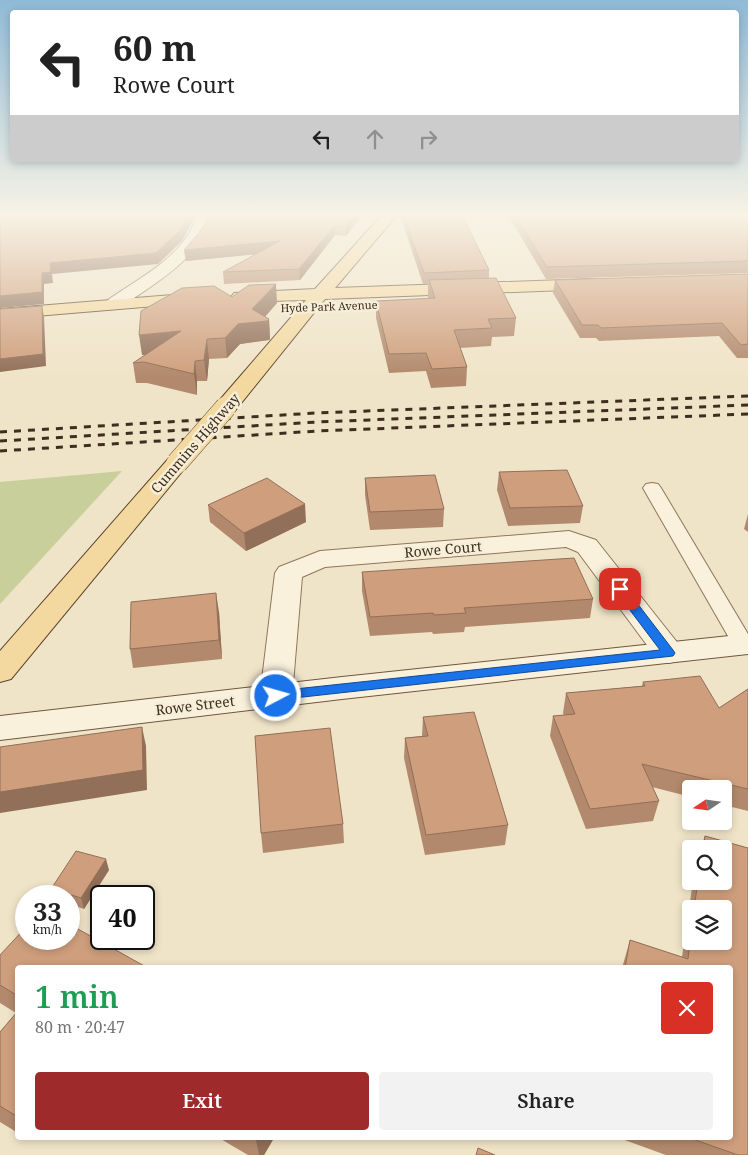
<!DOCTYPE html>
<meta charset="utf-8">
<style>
body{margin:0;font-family:"Noto Serif",serif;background:#f2f2f2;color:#222;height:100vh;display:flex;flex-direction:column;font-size:19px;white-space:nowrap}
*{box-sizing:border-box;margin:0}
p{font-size:16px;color:#767676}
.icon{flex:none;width:28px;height:28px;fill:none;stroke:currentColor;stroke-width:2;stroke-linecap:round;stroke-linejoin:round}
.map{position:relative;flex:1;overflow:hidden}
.drawer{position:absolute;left:15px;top:965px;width:718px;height:175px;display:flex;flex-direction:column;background:#fff;border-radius:5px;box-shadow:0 2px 8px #0003}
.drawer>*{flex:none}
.guide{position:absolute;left:10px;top:10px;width:729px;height:152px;border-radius:5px;box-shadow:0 2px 8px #0003;background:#fff;color:#222;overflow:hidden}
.needle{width:32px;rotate:257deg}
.fabs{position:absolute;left:682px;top:780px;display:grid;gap:10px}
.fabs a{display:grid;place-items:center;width:50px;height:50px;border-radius:5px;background:#fff;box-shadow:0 2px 8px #0003;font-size:25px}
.speed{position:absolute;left:15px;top:885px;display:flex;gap:10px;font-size:25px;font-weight:700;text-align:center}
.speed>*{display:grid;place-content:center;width:65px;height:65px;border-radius:50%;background:#fff;box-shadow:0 2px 8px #0003;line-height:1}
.speed small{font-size:12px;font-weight:400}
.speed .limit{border:2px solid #111;border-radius:8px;background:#fff;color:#111}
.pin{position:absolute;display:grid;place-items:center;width:42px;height:42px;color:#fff;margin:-21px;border-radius:10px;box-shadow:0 2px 8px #0006}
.me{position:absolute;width:55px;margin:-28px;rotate:84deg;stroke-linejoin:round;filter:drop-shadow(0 0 4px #0008)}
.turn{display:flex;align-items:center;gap:18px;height:105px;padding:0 20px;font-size:22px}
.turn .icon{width:65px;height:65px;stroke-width:2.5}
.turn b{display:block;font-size:35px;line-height:42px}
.lanes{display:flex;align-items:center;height:48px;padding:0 20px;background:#0003;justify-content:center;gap:25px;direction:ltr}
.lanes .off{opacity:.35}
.round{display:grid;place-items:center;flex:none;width:52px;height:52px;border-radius:5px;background:#f2f2f2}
.summary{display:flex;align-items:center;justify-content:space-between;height:85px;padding:0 20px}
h1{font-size:30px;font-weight:600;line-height:38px;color:#1e9e55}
.cta{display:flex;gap:10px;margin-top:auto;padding:10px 20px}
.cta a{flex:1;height:58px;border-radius:5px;background:#9e2a2b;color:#fff;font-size:20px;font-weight:600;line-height:58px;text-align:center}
.cta a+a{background:#f2f2f2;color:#222}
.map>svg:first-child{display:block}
.green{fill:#c9cf9b}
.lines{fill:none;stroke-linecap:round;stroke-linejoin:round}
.lane-casing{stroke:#8d765c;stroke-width:2}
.street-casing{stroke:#8d765c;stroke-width:2}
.secondary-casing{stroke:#6f573f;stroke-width:2}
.primary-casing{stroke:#5b4430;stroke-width:2}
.lane{fill:#faf1dc;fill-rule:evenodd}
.street{fill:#faf1dc;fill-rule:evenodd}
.secondary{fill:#faf1dc;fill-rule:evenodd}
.primary{fill:#f3d9a0;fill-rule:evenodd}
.rail{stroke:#3d2e20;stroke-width:3;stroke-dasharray:7 7;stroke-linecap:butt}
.primary-bridge-casing{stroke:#5b4430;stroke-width:22;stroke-linecap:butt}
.primary-bridge{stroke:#f3d9a0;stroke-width:21}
.wall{fill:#b2896c;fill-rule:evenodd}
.shaded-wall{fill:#916f58}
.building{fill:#cf9f7d;stroke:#916f58}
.route{fill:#1a73e8;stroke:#114b97}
.labels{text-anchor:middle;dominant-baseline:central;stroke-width:5;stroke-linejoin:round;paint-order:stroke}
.far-street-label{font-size:11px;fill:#3d2e20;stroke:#f7eed8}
.street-label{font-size:14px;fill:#3d2e20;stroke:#f7eed8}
</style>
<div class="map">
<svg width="748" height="1155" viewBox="0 0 748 1155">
<rect width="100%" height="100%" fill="#f0e4c8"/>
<polygon class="green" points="122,471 0,604 0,482"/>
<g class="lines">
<defs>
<polygon id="lane" points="652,483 658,484 661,488 748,634 748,651 736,650 643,488 646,484"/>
<g id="street">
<path d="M 197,215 L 211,215 C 202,258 155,283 121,307 L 115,308 L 109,307 L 106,303 L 109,299 C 141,277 186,255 197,215 Z"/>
<polygon points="569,531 596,540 680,646 684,653 680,660 669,663 658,660 578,552 566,547 325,567 302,577 292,696 287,704 276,707 265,704 260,696 275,573 279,567 320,551"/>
</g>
<polygon id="secondary" points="748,634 748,654 342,699 0,740 0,716 342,677"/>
<g id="primary">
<polygon points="382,215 397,215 335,288 592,279 598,280 601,284 598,288 592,289 325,299 234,412 226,413 218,412 215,407 218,402 306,300 240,302 234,301 231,297 234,293 315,289"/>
<polygon points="197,293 203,294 206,298 203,302 0,319 0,309"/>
<polygon points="177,456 185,458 189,463 185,468 11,679 0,682 0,651 169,458"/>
</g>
</defs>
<use href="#lane" class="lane-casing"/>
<use href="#street" class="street-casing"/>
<use href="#secondary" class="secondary-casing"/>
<use href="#primary" class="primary-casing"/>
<use href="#lane" class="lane"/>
<use href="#street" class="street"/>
<use href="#secondary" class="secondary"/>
<use href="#primary" class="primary"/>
<g class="rail">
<polyline points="0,432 316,413 748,396"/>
<polyline points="0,441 317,422 748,405"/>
<polyline points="0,451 318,431 748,414"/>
</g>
<defs>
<polyline id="primary-bridge" points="177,463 226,407"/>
</defs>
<use href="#primary-bridge" class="primary-bridge-casing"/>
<use href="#primary-bridge" class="primary-bridge"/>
</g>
<g class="wall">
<polygon points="362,215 346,236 335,235 300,280 224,284 223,272 256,254 186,261 198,234 207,221"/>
<polygon points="400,215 462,215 489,270 489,278 516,318 514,336 492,337 491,346 460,348 467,367 466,386 431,388 426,371 389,373 376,318 376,301 428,299 428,284 423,284"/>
<polygon points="508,215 748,215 748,273 546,279"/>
<polygon points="748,274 748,358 737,358 719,336 599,341 596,338 580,338 553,293 555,280"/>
<polygon points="232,297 277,303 265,317 269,319 270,339 269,340 240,344 227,358 209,359 207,381 197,381 197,395 147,383 136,383 133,363 145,355 142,355"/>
<polygon points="499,472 583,506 580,523 508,526 497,490"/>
<polygon points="365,478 444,509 443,527 370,530 365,495"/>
<polygon points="208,505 306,522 246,551 210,522"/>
<polygon points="748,514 748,532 744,529"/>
<polygon points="362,572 593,599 590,618 465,627 464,632 433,634 432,632 370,636 362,591"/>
<polygon points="219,612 222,659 133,668 130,649"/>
<polygon points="643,682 719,708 748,689 748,811 724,805 724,789 691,789 691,797 652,787 659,801 653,821 586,829 550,736 553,716 564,715 563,713 566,693 642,686"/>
<polygon points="423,717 508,825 505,845 425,855 404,758 405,738 422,736"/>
<polygon points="343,824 344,843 263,853 261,833"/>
<path d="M 705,836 L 748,848 L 748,1155 L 666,1155 L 619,1138 L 730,1138 L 730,968 L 622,968 L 630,940 L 682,957 L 693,881 L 724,881 L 724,849 L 700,849 ZM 691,909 L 724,909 L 724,941 L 691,941 Z"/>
<polygon points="109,870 84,909 69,904 69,896 53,896 51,889"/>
<polygon points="0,955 18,968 18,1133 0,1122 0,1032 16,1013 0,1003"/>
<polygon points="219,1138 274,1138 264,1155 248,1155"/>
</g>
<g class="shaded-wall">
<polygon points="189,215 196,215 182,241 158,264 52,274 53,283 44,284 44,304 0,308 0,296 42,273 50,263"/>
<polygon points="354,215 362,215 346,236 346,226"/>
<polygon points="335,225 335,235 300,280 299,269"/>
<polygon points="280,241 280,252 186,261 184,250"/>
<polygon points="276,284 277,303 260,322 269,319 270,339 269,340 240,344 227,358 225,338"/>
<polygon points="42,306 44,317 46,366 0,372 0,359"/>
<polygon points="181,331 183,350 142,355 139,335"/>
<polygon points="207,339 209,359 207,381 204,360"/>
<polygon points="195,361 197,381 197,395 194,374"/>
<polygon points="305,504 306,522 246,551 244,533"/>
<polygon points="216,593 219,612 222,659 219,640"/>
<polygon points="142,727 146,746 147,790 0,813 0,792"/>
<polygon points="106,859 109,870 84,909 81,898"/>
<polygon points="257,1138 274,1138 264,1155 259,1155 256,1140"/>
</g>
<g class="building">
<polygon points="0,215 189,215 180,230 156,253 50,263 51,272 42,273 42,292 0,296"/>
<polygon points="209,215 354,215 346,226 335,225 299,269 223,272 280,241 184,250 198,234 207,221"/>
<polygon points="403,215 462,215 489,270 424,273"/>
<polygon points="515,215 748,215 748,261 547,267"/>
<polygon points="748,274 748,344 741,345 722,323 601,328 598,325 582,325 555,280"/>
<polygon points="496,278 516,318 488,319 492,328 454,330 467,367 432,369 426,353 389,354 376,301 435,298 429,280"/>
<polygon points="276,284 252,309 269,319 267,321 238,324 225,338 207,339 204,360 195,361 194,374 144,362 133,363 181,331 139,335 141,311 182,288 214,286 232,297 249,285"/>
<polygon points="42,306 43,354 0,359 0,309"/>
<polygon points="567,470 583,506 510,508 499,472"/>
<polygon points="435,475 444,509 370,512 365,478"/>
<polygon points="267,478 305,504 244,533 208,505"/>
<polygon points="574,558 593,599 464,608 466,613 434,615 433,613 370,617 362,572"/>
<polygon points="216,593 219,640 130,649 131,602"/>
<polygon points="700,676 719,708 748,689 748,789 642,764 659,801 590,809 553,716 575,714 566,693 645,686 643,682"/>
<polygon points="474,712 508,825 426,835 405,738 428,736 423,717"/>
<polygon points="142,727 143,770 0,792 0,747"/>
<polygon points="330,728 343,824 261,833 255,736"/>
<polygon points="705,836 748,848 748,1155 738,1155 690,1138 730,1138 730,968 625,968 630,940 688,959 691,932 691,941 724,941 724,909 694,909 698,881 724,881 724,849 703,849"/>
<polygon points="76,851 106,859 81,898 51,889"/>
<polygon points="69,924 148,968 18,968 18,996 0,985 0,955 26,927 26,939 69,939"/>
<polygon points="18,1011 18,1117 0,1106 0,1032"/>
<polygon points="478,1148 495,1155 476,1155"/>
</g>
<linearGradient id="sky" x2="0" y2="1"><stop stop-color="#8fbad6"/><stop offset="0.57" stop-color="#f8f3e6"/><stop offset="1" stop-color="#f8f3e6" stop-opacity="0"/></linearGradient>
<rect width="748" height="377" fill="url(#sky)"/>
<polygon class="route" points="620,585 624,586 673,650 675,653 673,656 276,700 271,699 269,696 271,692 276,691 660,650 614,589"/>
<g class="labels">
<g class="far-street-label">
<text transform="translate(329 306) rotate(-2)">Hyde Park Avenue</text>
</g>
<g class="street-label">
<text transform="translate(195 443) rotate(-49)">Cummins Highway</text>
<text transform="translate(443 549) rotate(-5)">Rowe Court</text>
<text transform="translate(195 705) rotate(-7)">Rowe Street</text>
</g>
</g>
</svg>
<div class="fabs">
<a><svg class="needle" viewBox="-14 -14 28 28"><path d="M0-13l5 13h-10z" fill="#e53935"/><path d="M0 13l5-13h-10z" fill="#767676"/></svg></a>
<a><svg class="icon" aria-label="search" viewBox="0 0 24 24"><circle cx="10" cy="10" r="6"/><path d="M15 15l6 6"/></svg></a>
<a><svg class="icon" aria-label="layers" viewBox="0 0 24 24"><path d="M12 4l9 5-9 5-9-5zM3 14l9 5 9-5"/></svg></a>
</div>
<div class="speed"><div>33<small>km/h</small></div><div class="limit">40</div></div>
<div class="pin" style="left:620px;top:589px;background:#d93025"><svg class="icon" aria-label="arrive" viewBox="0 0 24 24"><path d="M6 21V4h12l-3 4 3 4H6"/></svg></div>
<svg class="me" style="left:276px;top:696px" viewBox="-20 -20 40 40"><circle r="17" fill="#1a73e8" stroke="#fff" stroke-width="3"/><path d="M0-11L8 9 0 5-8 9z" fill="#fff"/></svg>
<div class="guide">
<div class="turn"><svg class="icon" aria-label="left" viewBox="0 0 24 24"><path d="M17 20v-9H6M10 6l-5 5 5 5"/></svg><div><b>60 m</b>Rowe Court</div></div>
<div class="lanes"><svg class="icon" aria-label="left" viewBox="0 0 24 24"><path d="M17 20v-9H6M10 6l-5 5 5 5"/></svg><svg class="icon off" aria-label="ahead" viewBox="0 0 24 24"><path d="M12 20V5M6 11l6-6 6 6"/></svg><svg class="icon off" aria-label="right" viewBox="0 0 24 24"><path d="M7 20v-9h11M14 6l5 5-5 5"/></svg></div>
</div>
<section class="drawer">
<div class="summary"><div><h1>1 min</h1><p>80 m · 20:47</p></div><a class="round" style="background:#d93025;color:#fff"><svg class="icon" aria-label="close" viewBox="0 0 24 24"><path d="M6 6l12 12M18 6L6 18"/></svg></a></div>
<div class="cta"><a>Exit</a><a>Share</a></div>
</section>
</div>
